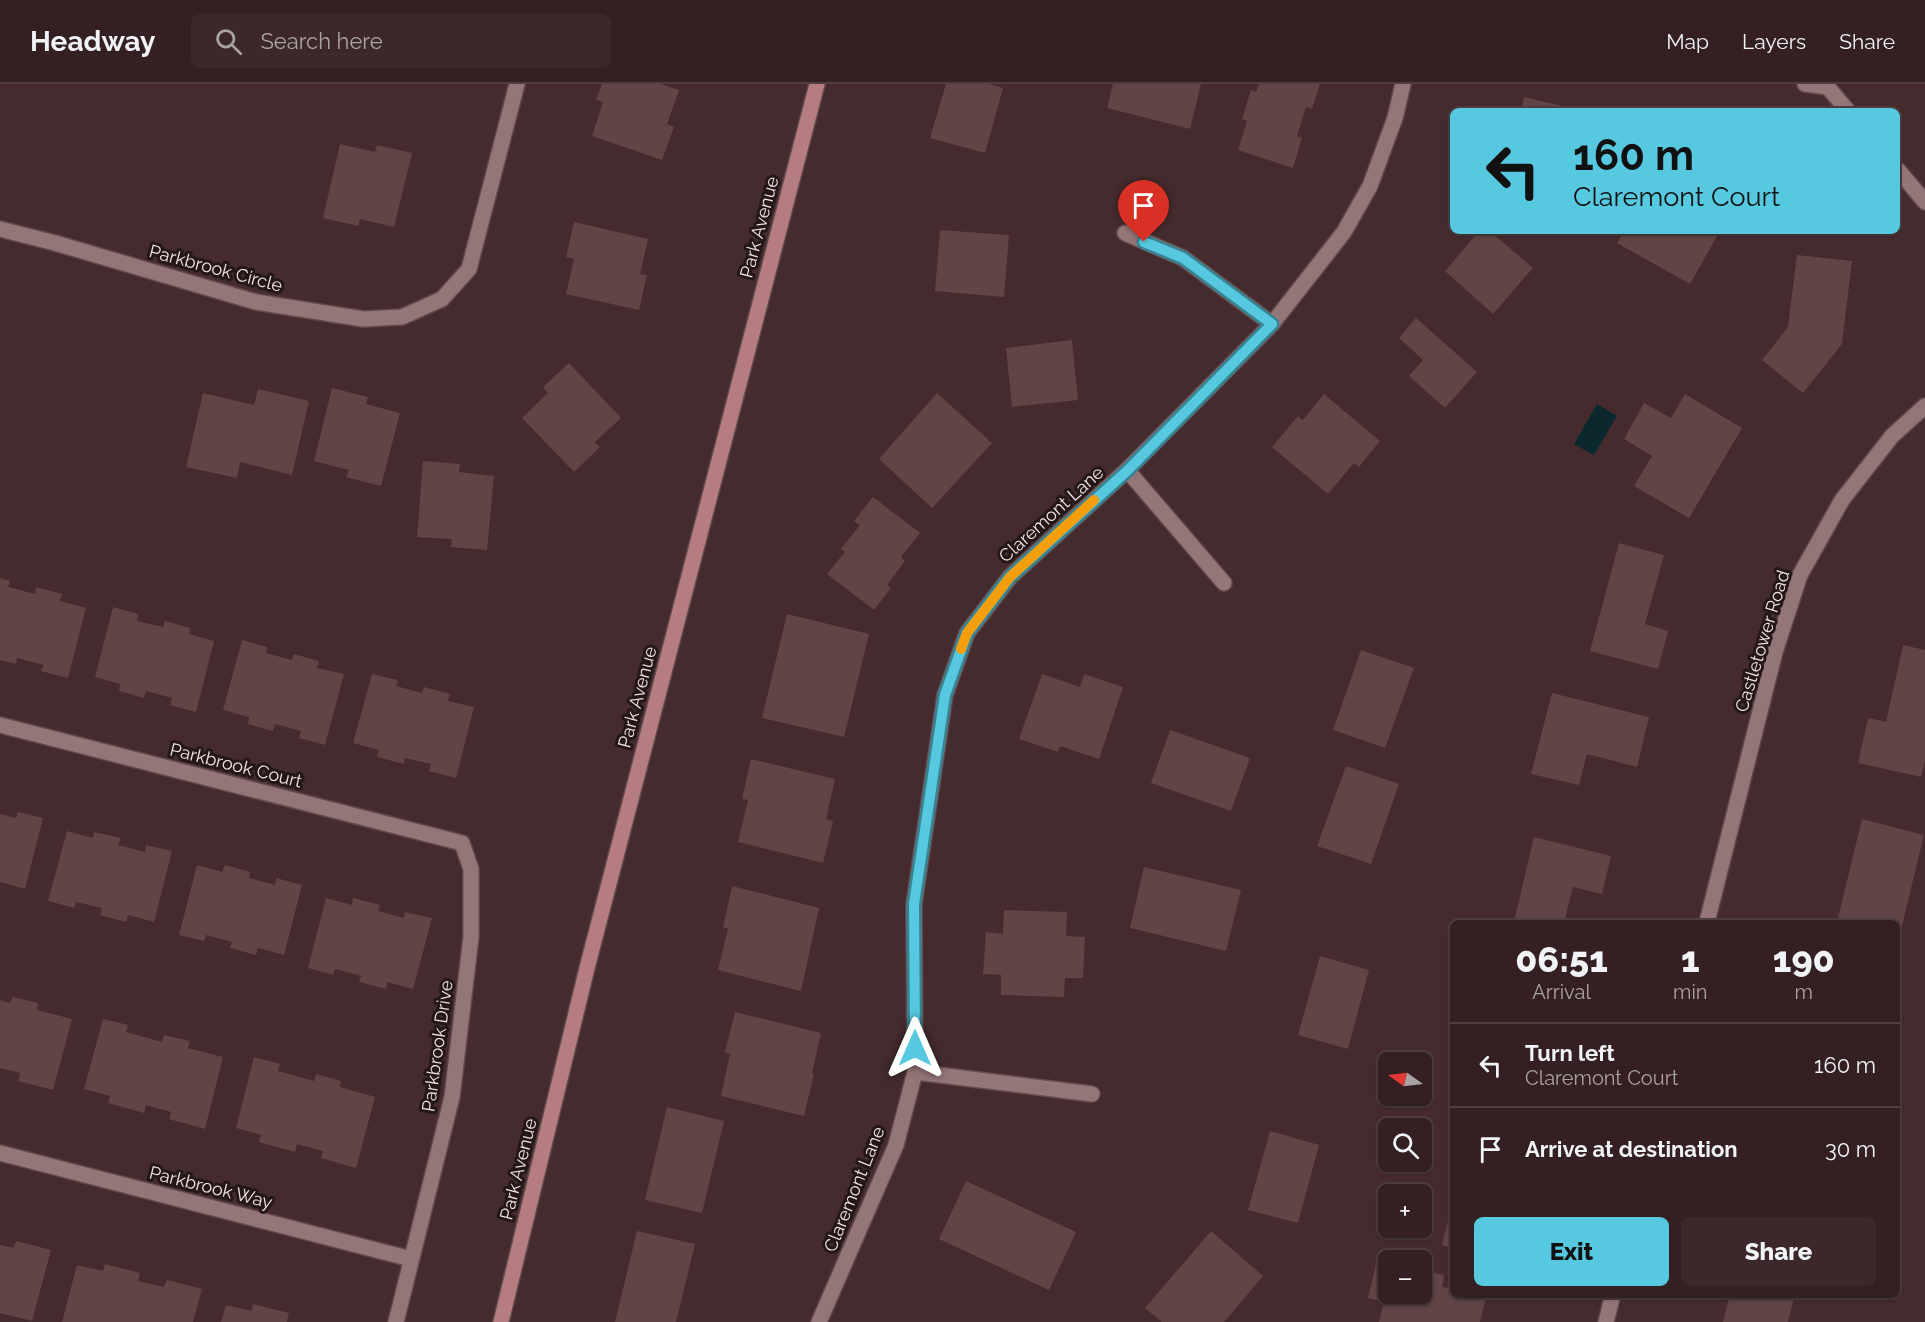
<!DOCTYPE html>
<meta charset="utf-8">
<style>
body{margin:0;font-family:Raleway,sans-serif;background:#3c282a;color:#f1f3f6;height:100vh;display:flex;flex-direction:column;font-size:22px;white-space:nowrap}
*{box-sizing:border-box;margin:0}
p{font-size:20px;color:#a9a3a5}
.icon{flex:none;width:33px;height:33px;fill:none;stroke:currentColor;stroke-width:2;stroke-linecap:round;stroke-linejoin:round}
.map{position:relative;flex:1;overflow:hidden}
.sheet{position:absolute;left:1450px;top:836px;width:450px;height:378px;display:flex;flex-direction:column;background:#342022;border-radius:9px;box-shadow:0 2px 4px #0004,0 0 0 2px #4e3e40}
.sheet>*{flex:none}
.top-card{position:absolute;left:1450px;top:24px;width:450px;height:126px;border-radius:9px;box-shadow:0 2px 4px #0004,0 0 0 2px #4e3e40;background:#56c9e0;color:#111;overflow:hidden}
.needle{width:39px;rotate:284deg}
.buttons{position:absolute;left:1378px;top:968px;display:grid;gap:12px}
.buttons a{display:grid;place-items:center;width:54px;height:54px;border-radius:9px;background:#342022;box-shadow:0 2px 4px #0004,0 0 0 2px #4e3e40;font-size:30px}
.pin{position:absolute;display:grid;place-items:center;width:51px;height:51px;color:#fff;margin:-62px -26px;border-radius:50% 50% 50% 0;rotate:-45deg;box-shadow:0 0 6px #0007}
.pin .icon{rotate:45deg}
.me{position:absolute;width:66px;margin:-33px;rotate:0deg;stroke-linejoin:round;filter:drop-shadow(0 0 4px #0008)}
.turn{display:flex;align-items:center;gap:21px;height:126px;padding:0 24px;font-size:27px}
.turn .icon{width:78px;height:78px;stroke-width:2.5}
.turn b{display:block;font-size:42px;line-height:51px}
.eta{display:flex;justify-content:space-evenly;align-items:center;height:102px;text-align:center}
.eta b{font-size:36px;font-weight:800;line-height:42px}
.button{display:flex;gap:12px;margin-top:auto;padding:12px 24px}
.button a{flex:1;height:69px;border-radius:9px;background:#56c9e0;color:#111;font-size:24px;font-weight:800;line-height:69px;text-align:center}
.button a+a{background:#3c282a;color:#f1f3f6}
ul{padding:0;list-style:none}
li{display:flex;align-items:center;gap:18px;height:84px;padding:0 24px;border-top:2px solid #4e3e40}
li div{flex:1}
li b{display:block;font-size:22px}
li em{font-style:normal}
header{display:flex;align-items:center;gap:36px;box-sizing:border-box;height:84px;padding:0 30px;background:#342022;border-bottom:2px solid #4e3e40}
header strong{font-size:28px}
nav{display:flex;gap:33px;margin-inline-start:auto;font-size:21px}
.search{width:420px;height:54px;background:#3c282a;display:flex;align-items:center;gap:15px;box-sizing:border-box;padding:0 21px;border-radius:9px;color:#a9a3a5;font-size:22px}
.map>svg:first-child{display:block}
.water{fill:#0a282e}
.building{fill:#604446}
.lines{fill:none;stroke-linecap:round;stroke-linejoin:round}
.street-casing{stroke:#5f494b;stroke-width:18}
.secondary-casing{stroke:#5f494b;stroke-width:18}
.street{stroke:#957678;stroke-width:15}
.secondary{stroke:#b57d82;stroke-width:15}
.route-casing{stroke:#388392;stroke-width:15}
.route{stroke:#56c9e0;stroke-width:10}
.slow{stroke:#f59e0b;stroke-width:10}
.labels{text-anchor:middle;dominant-baseline:central;stroke-width:6;stroke-linejoin:round;paint-order:stroke}
.street-label{font-size:18px;fill:#f4e2e3;stroke:#231718}
</style>
<header>
<strong>Headway</strong>
<div class="search"><svg class="icon" aria-label="search" viewBox="0 0 24 24"><circle cx="10" cy="10" r="6"/><path d="M15 15l6 6"/></svg>Search here</div>
<nav><a>Map</a><a>Layers</a><a>Share</a></nav>
</header>
<div class="map">
<svg width="1925" height="1238" viewBox="0 0 1925 1238">
<rect width="100%" height="100%" fill="#452b2d"/>
<polygon class="water" points="1597,320 1617,332 1594,371 1574,360"/>
<g class="building">
<polygon points="602,0 661,0 679,6 667,40 674,43 662,76 592,52 603,18 596,16"/>
<polygon points="946,0 989,0 1003,4 985,69 930,54"/>
<polygon points="1113,0 1201,0 1190,45 1107,24"/>
<polygon points="1259,0 1320,0 1312,25 1306,23 1297,52 1302,54 1293,84 1238,66 1247,37 1242,35 1251,6 1256,8"/>
<polygon points="1524,13 1575,25 1575,27 1521,27"/>
<polygon points="340,60 375,68 377,61 412,69 394,143 360,135 358,142 323,134"/>
<polygon points="574,138 648,155 640,190 647,191 639,226 566,210 574,175 566,173"/>
<polygon points="940,146 1009,151 1004,213 935,207"/>
<polygon points="1479,147 1490,147 1533,184 1493,230 1445,187"/>
<polygon points="1624,147 1720,147 1690,200 1617,159"/>
<polygon points="1797,171 1852,177 1842,260 1803,309 1762,276 1788,243"/>
<polygon points="1416,234 1477,288 1445,324 1409,292 1423,276 1399,254"/>
<polygon points="1072,256 1078,316 1012,323 1006,264"/>
<polygon points="569,279 621,334 595,358 600,363 574,388 522,334 548,309 543,303"/>
<polygon points="332,304 368,313 366,320 400,329 381,402 346,393 349,386 314,377"/>
<polygon points="258,305 309,317 292,391 240,378 237,394 186,383 203,309 254,321"/>
<polygon points="937,309 992,359 932,424 879,375"/>
<polygon points="1324,310 1380,357 1359,383 1354,379 1328,410 1272,363 1298,332 1303,336"/>
<polygon points="1685,310 1742,344 1689,434 1634,402 1652,372 1624,355 1644,319 1671,334"/>
<polygon points="423,377 460,380 459,388 494,392 487,466 451,463 452,455 417,453"/>
<polygon points="873,413 920,449 901,473 905,477 887,501 891,504 874,526 827,490 845,468 841,465 860,441 854,437"/>
<polygon points="1619,459 1664,471 1645,540 1668,547 1658,585 1590,567"/>
<polygon points="0,494 10,497 8,503 35,510 36,503 62,510 60,517 86,524 68,594 41,587 44,581 17,574 16,580 0,576"/>
<polygon points="113,523 138,530 137,537 163,543 165,537 190,544 189,550 214,557 196,628 170,621 172,614 146,607 144,614 119,607 120,600 95,593"/>
<polygon points="787,530 869,550 844,653 762,634"/>
<polygon points="242,556 267,563 266,569 292,576 294,570 319,577 317,584 344,590 325,661 299,654 301,647 275,640 273,647 248,640 249,633 223,626"/>
<polygon points="1903,561 1925,566 1925,677 1921,693 1858,679 1868,634 1886,638"/>
<polygon points="1361,566 1414,584 1385,664 1333,646"/>
<polygon points="372,590 398,596 396,602 422,609 424,603 450,610 448,617 474,623 456,694 429,687 431,680 405,674 404,680 377,673 379,666 353,659"/>
<polygon points="1042,590 1080,603 1084,590 1123,603 1099,675 1060,662 1058,668 1019,655"/>
<polygon points="1552,609 1649,633 1637,683 1587,670 1579,701 1531,690"/>
<polygon points="1170,646 1250,674 1231,727 1151,699"/>
<polygon points="751,675 835,695 826,735 833,737 823,779 738,758 748,716 742,715"/>
<polygon points="1346,682 1399,700 1371,780 1317,762"/>
<polygon points="18,728 43,734 25,805 0,798 0,730 16,734"/>
<polygon points="1862,735 1924,751 1900,850 1898,849 1898,838 1856,838 1838,834"/>
<polygon points="67,747 93,754 94,748 121,754 118,761 145,768 146,761 172,767 154,838 128,831 126,838 100,831 102,824 76,818 74,824 48,817"/>
<polygon points="1534,753 1611,772 1602,810 1573,803 1564,838 1514,838"/>
<polygon points="197,781 222,788 225,781 250,788 249,794 275,801 276,794 302,801 284,871 258,864 256,871 230,864 232,858 206,851 204,857 179,851"/>
<polygon points="1144,783 1241,806 1226,867 1130,844"/>
<polygon points="732,802 819,824 801,907 718,886 728,845 723,843"/>
<polygon points="326,814 352,821 353,814 380,821 378,827 404,834 405,828 432,834 413,905 387,898 386,905 359,898 361,892 335,885 333,891 308,884"/>
<polygon points="1004,826 1067,828 1066,852 1085,853 1083,894 1065,894 1064,913 1001,911 1001,891 983,890 986,848 1003,850"/>
<polygon points="1320,872 1369,886 1348,965 1298,951"/>
<polygon points="13,913 38,919 37,926 72,935 53,1006 18,997 20,989 0,984 0,916 10,919"/>
<polygon points="735,928 821,949 812,990 814,990 804,1032 721,1012 730,970 725,968"/>
<polygon points="103,935 128,941 126,948 162,958 164,951 190,957 188,964 223,973 205,1045 169,1035 171,1028 146,1021 144,1029 108,1019 110,1012 84,1005"/>
<polygon points="254,973 280,980 278,987 314,997 316,990 341,997 340,1003 375,1013 356,1084 321,1074 323,1067 297,1060 295,1068 259,1058 261,1051 236,1044"/>
<polygon points="667,1023 724,1037 702,1129 645,1116"/>
<polygon points="1270,1047 1319,1061 1298,1139 1248,1126"/>
<polygon points="966,1097 1076,1148 1049,1206 939,1155"/>
<polygon points="1453,1117 1454,1117 1454,1164 1442,1161"/>
<polygon points="637,1147 695,1160 676,1238 615,1238"/>
<polygon points="1211,1147 1263,1192 1224,1238 1162,1238 1145,1224"/>
<polygon points="16,1157 51,1166 32,1237 0,1229 0,1161 14,1164"/>
<polygon points="1377,1175 1389,1178 1389,1209 1422,1209 1422,1186 1444,1191 1442,1203 1454,1205 1454,1210 1475,1210 1486,1213 1480,1238 1379,1238 1384,1218 1368,1214"/>
<polygon points="105,1180 140,1189 138,1197 164,1203 167,1196 202,1205 193,1238 62,1238 77,1181 103,1187"/>
<polygon points="1730,1210 1795,1210 1788,1238 1723,1238"/>
<polygon points="253,1220 289,1229 287,1238 221,1238 226,1221 252,1227"/>
</g>
<g class="lines">
<defs>
<g id="street">
<polyline points="1805,0 1828,3"/>
<polyline points="1825,0 1848,27"/>
<polyline points="1898,86 1925,118"/>
<polyline points="0,145 55,159 256,218 363,235 402,233 442,215 469,185 517,0"/>
<polyline points="1125,149 1183,174 1272,240"/>
<polyline points="1127,386 1224,499"/>
<polyline points="0,641 462,759 471,785 471,853 452,1013 396,1238"/>
<polyline points="1707,838 1775,568 1800,491 1842,416 1892,352 1925,322"/>
<polyline points="915,988 1092,1010"/>
<polyline points="0,1069 411,1175"/>
<polyline points="819,1238 896,1061 915,988 914,820 945,611 967,549 1010,493 1127,386 1272,240 1344,148 1370,102 1395,34 1403,0"/>
<polyline points="1606,1238 1613,1210"/>
</g>
<polyline id="secondary" points="501,1238 587,884 817,0"/>
</defs>
<use href="#street" class="street-casing"/>
<use href="#secondary" class="secondary-casing"/>
<use href="#street" class="street"/>
<use href="#secondary" class="secondary"/>
</g>
<g class="lines">
<defs>
<polyline id="route" points="915,964 914,820 945,611 967,549 1010,493 1127,387 1272,240 1183,174 1144,158"/>
</defs>
<use href="#route" class="route-casing"/>
<use href="#route" class="route"/>
<polyline class="slow" points="961,565 967,549 1010,493 1094,416"/>
</g>
<g class="labels">
<g class="street-label">
<text transform="translate(759 143) rotate(-75)">Park Avenue</text>
<text transform="translate(216 184) rotate(15)">Parkbrook Circle</text>
<text transform="translate(1051 430) rotate(-42)">Claremont Lane</text>
<text transform="translate(1762 557) rotate(-73)">Castletower Road</text>
<text transform="translate(637 613) rotate(-75)">Park Avenue</text>
<text transform="translate(236 681) rotate(14)">Parkbrook Court</text>
<text transform="translate(437 962) rotate(-82)">Parkbrook Drive</text>
<text transform="translate(518 1085) rotate(-76)">Park Avenue</text>
<text transform="translate(211 1103) rotate(14)">Parkbrook Way</text>
<text transform="translate(854 1105) rotate(-68)">Claremont Lane</text>
</g>
</g>
</svg>
<div class="buttons">
<a><svg class="needle" viewBox="-14 -14 28 28"><path d="M0-13l5 13h-10z" fill="#e53935"/><path d="M0 13l5-13h-10z" fill="#a9a3a5"/></svg></a>
<a><svg class="icon" aria-label="search" viewBox="0 0 24 24"><circle cx="10" cy="10" r="6"/><path d="M15 15l6 6"/></svg></a>
<a>+</a>
<a>−</a>
</div>
<div class="pin" style="left:1144px;top:158px;background:#d93025"><svg class="icon" aria-label="arrive" viewBox="0 0 24 24"><path d="M6 21V4h12l-3 4 3 4H6"/></svg></div>
<svg class="me" style="left:915px;top:964px" viewBox="-20 -20 40 40"><path d="M0-17L14 15 0 8-14 15z" fill="#56c9e0" stroke="#fff" stroke-width="4"/></svg>
<div class="top-card">
<div class="turn"><svg class="icon" aria-label="left" viewBox="0 0 24 24"><path d="M17 20v-9H6M10 6l-5 5 5 5"/></svg><div><b>160 m</b>Claremont Court</div></div>
</div>
<section class="sheet">
<div class="eta">
<div><b>06:51</b><p>Arrival</p></div>
<div><b>1</b><p>min</p></div>
<div><b>190</b><p>m</p></div>
</div>
<ul>
<li><svg class="icon" aria-label="left" viewBox="0 0 24 24"><path d="M17 20v-9H6M10 6l-5 5 5 5"/></svg><div><b>Turn left</b><p>Claremont Court</p></div><em>160 m</em></li>
<li><svg class="icon" aria-label="arrive" viewBox="0 0 24 24"><path d="M6 21V4h12l-3 4 3 4H6"/></svg><div><b>Arrive at destination</b></div><em>30 m</em></li>
</ul>
<div class="button"><a>Exit</a><a>Share</a></div>
</section>
</div>
